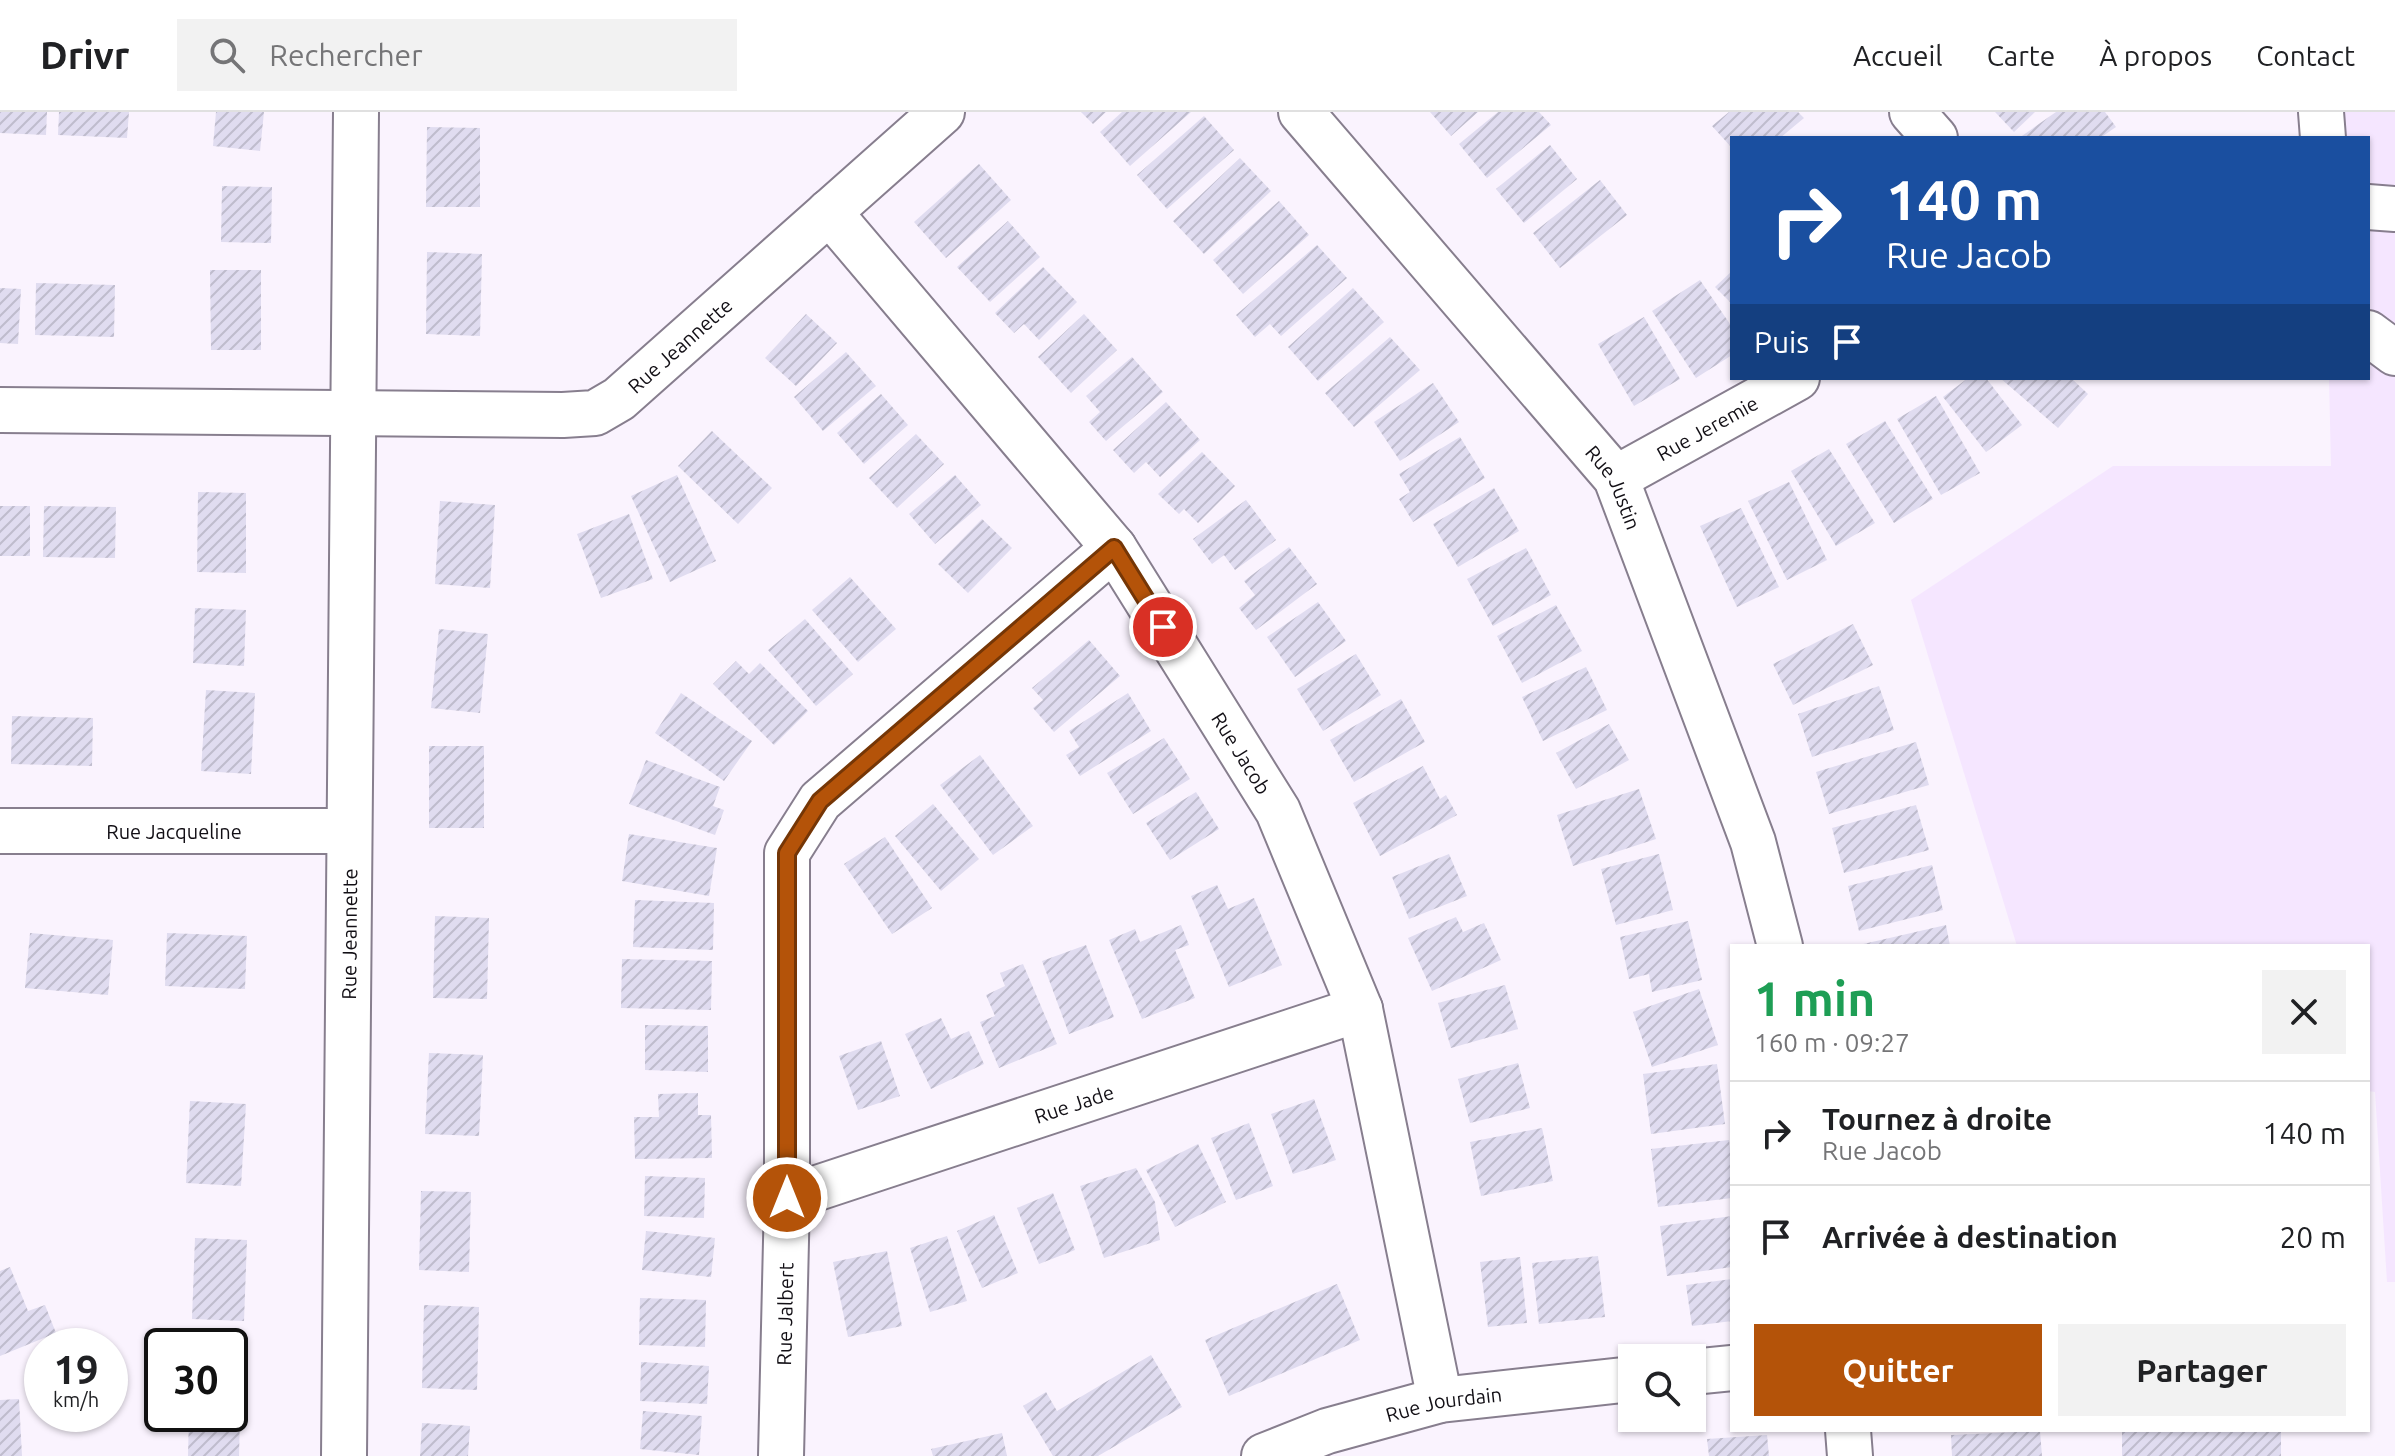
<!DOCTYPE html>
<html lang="fr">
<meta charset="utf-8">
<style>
body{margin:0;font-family:Ubuntu,sans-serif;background:#f2f2f2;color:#202124;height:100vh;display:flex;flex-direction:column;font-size:30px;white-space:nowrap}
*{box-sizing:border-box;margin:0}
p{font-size:26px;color:#757577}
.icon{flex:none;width:44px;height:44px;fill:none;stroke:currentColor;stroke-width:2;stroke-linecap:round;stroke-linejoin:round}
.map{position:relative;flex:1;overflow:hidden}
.sheet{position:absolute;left:1730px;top:832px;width:640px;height:488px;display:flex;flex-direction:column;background:#fff;border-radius:0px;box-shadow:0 2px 6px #0004}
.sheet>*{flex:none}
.guide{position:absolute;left:1730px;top:24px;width:640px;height:244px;border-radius:0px;box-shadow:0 2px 6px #0004;background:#1a4fa0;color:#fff;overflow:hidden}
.fabs{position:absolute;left:1618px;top:1232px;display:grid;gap:16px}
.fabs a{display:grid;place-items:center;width:88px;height:88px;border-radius:0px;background:#fff;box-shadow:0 2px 6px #0004;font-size:40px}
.speed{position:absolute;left:24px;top:1216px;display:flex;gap:16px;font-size:40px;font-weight:700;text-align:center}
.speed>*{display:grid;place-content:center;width:104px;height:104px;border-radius:50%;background:#fff;box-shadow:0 2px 6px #0004;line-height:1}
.speed small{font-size:20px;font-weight:400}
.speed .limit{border:4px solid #111;border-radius:12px;background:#fff;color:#111}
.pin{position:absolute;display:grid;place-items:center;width:68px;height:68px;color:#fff;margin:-34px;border:4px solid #fff;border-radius:50%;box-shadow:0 2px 8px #0007}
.me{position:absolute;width:88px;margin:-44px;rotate:0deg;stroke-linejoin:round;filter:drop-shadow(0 0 6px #0008)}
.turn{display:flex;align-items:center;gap:28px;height:168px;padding:0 24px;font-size:36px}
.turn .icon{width:104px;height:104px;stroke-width:2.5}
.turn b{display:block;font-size:56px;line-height:68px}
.then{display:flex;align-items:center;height:76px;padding:0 24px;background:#0003;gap:16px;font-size:30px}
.round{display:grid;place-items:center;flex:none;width:84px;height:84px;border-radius:0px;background:#f2f2f2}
.head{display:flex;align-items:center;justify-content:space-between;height:136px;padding:0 24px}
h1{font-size:48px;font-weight:700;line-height:60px;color:#1e9e55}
.action{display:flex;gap:16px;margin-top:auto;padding:16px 24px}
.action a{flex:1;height:92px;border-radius:0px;background:#b45309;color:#fff;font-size:32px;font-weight:700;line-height:92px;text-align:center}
.action a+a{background:#f2f2f2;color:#202124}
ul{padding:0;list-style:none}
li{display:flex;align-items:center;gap:24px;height:104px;padding:0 24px;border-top:2px solid #e0e0e0}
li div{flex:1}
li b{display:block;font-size:30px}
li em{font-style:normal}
header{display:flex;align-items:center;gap:48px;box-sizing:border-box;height:112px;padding:0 40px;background:#fff;border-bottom:2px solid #e0e0e0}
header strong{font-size:38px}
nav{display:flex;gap:44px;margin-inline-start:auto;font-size:28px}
.search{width:560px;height:72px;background:#f2f2f2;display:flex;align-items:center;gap:20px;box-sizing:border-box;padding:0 28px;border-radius:0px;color:#757577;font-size:30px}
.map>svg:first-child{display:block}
.built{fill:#f5e6ff}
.building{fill:url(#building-hatch)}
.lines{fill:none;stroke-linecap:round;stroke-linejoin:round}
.minor-casing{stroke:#877e8e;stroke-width:48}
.minor{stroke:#fff;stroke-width:44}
.route-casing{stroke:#753606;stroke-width:20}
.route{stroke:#b45309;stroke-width:14}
.labels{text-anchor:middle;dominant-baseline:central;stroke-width:7;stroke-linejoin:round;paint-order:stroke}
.street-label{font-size:20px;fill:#120f15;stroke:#fff}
</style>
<header>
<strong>Drivr</strong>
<div class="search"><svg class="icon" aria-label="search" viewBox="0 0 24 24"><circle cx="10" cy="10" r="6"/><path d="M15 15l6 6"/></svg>Rechercher</div>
<nav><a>Accueil</a><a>Carte</a><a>À propos</a><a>Contact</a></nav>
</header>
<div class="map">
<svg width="2395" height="1344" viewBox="0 0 2395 1344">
<defs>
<pattern id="building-hatch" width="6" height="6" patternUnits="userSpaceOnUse" patternTransform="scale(2)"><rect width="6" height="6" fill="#e0dcf0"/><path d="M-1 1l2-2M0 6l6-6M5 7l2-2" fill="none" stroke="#bfbccd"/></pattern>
</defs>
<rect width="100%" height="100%" fill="#faf3fe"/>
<polygon class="built" points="2325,0 2395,0 2395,1170 2387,1170 2375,980 2368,979 2368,834 2017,834 1911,488 2113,354 2331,354 2329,266 2368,266 2368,26 2326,26"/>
<g class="building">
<polygon points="0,0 47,0 46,23 0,21"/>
<polygon points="59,0 129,0 127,26 58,23"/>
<polygon points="216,0 264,0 260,39 213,34"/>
<polygon points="1081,0 1106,0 1093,12"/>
<polygon points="1122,0 1191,0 1130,54 1100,20"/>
<polygon points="1430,0 1478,0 1451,24"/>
<polygon points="1498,0 1539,0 1551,13 1487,66 1459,32"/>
<polygon points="1729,0 1798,0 1804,6 1780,26 1732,26 1732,36 1712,14"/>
<polygon points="1995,0 2035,0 2014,20"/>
<polygon points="2056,0 2105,0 2116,15 2100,26 2019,26"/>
<polygon points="1204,4 1234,38 1167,97 1137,63"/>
<polygon points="427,15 480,16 480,95 426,95"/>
<polygon points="1550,33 1577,67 1524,111 1496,77"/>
<polygon points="1240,46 1271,79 1204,142 1173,109"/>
<polygon points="979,52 1011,88 946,146 914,110"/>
<polygon points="1600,68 1627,103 1560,156 1533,121"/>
<polygon points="222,74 272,75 271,131 221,130"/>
<polygon points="1279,89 1309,123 1243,182 1213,148"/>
<polygon points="1008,109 1040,145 990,190 957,155"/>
<polygon points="1317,133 1347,166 1281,224 1270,212 1255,225 1236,203"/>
<polygon points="427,140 482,142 480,224 426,222"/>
<polygon points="1043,155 1077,190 1039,228 1024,212 1014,221 995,201"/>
<polygon points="210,158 261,158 261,238 211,238"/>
<polygon points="1732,159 1732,192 1715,175"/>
<polygon points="1700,168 1732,215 1732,243 1696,266 1652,199"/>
<polygon points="36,171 115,173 114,225 35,223"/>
<polygon points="0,176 21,177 18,232 0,231"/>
<polygon points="1353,176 1384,210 1318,269 1288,235"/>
<polygon points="806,202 837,231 796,274 765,246"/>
<polygon points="1084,202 1117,238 1071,281 1038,245"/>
<polygon points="1644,205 1680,267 1634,294 1598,232"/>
<polygon points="1390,225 1420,258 1354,315 1325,281"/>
<polygon points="846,240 876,274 823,319 794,285"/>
<polygon points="1132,245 1163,280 1106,329 1089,310 1100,300 1086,284"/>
<polygon points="1968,266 1986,266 2022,313 1986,340 1943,285"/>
<polygon points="2000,266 2071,266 2088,282 2058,316"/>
<polygon points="1433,271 1459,310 1400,349 1374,310"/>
<polygon points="881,282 908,313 864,352 837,321"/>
<polygon points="1936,284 1980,361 1941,383 1897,307"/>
<polygon points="1166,290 1200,328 1160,365 1146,350 1134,361 1113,338"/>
<polygon points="1885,309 1933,387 1894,411 1846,332"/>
<polygon points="712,319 772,376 738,412 678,354"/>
<polygon points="916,322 944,352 897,396 869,366"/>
<polygon points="1460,325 1485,366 1413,410 1399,387 1410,380 1399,362"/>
<polygon points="1829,337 1875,411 1836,434 1791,359"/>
<polygon points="1202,340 1235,374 1198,411 1184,397 1179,402 1158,382"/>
<polygon points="677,363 716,449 670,470 631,384"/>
<polygon points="955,363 981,393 935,432 909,402"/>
<polygon points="1789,370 1827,448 1787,468 1748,389"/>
<polygon points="1494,376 1519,419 1458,455 1433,412"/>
<polygon points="198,380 246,381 246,461 197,460"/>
<polygon points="1246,388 1276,428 1235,458 1224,443 1212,452 1193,427"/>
<polygon points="440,389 495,393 490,476 435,472"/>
<rect x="0" y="394" width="30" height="50"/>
<polygon points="44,394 116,395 115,446 43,445"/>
<polygon points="1741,396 1779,475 1737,495 1700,414"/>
<polygon points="629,402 653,467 601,486 577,422"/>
<polygon points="982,407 1012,436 968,481 938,452"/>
<polygon points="1289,435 1317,472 1256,518 1239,496 1255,483 1244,469"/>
<polygon points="1526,436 1551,483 1493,514 1467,467"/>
<polygon points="850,465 896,517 858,550 812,498"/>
<polygon points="1318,490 1346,529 1295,565 1267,525"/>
<polygon points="1556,493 1582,539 1522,571 1497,524"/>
<polygon points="195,496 246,498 244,554 193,551"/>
<polygon points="805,507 853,562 816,594 768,538"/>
<polygon points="1853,512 1873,553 1793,593 1773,552"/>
<polygon points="439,517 488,522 480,601 431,596"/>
<polygon points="1089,528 1120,564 1054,620 1033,596 1043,588 1032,576"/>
<polygon points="1356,542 1381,583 1323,619 1297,577"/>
<polygon points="736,549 749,562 760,551 808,599 774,633 713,572"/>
<polygon points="1586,555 1607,598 1543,629 1522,585"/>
<polygon points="1879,574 1894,618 1812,645 1798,602"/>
<polygon points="206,578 255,581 251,662 201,659"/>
<polygon points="681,581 752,629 724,669 655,621"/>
<polygon points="1128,581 1151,619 1080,664 1066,643 1079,635 1069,619"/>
<polygon points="1401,587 1425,630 1354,670 1330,628"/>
<polygon points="12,604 93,606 92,654 11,652"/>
<polygon points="1609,612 1629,648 1576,677 1556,641"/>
<polygon points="1164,626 1190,667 1133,702 1107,661"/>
<polygon points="1916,630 1929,673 1829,702 1816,660"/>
<rect x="429" y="634" width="55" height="82"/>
<polygon points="980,643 1033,714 993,743 940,673"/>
<polygon points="646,648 720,675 713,694 724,698 715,723 629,692"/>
<polygon points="1423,654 1440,687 1446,683 1457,703 1380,744 1353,691"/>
<polygon points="1639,677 1656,727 1573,754 1557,703"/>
<polygon points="1196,680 1219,717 1170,748 1146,711"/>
<polygon points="933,692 979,747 941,779 895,724"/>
<polygon points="1916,693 1929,738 1844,761 1832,716"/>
<polygon points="629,722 717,736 709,784 622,769"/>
<polygon points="885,725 932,796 892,822 844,752"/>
<polygon points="1449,742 1467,784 1409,807 1392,765"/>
<polygon points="1659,742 1673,798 1616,813 1601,757"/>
<polygon points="1932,753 1943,798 1859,819 1848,774"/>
<polygon points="1217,773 1228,797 1254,786 1282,853 1229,875 1191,784"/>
<polygon points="635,788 714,791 713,838 633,835"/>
<polygon points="435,804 489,806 487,887 433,886"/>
<polygon points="1456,805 1463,820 1484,811 1501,848 1432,879 1408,826"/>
<polygon points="1688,809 1702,868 1652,880 1649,862 1629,867 1620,825"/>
<polygon points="1181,813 1189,833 1175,838 1195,886 1142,907 1109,828 1135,817 1140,830"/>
<polygon points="1946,813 1950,834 1859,834 1859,833"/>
<polygon points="30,821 113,828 108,883 25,876"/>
<polygon points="167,821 247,824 245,877 165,874"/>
<polygon points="1086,833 1114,905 1069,922 1042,849"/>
<polygon points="622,847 712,849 711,898 621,896"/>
<polygon points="1023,852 1057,932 999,956 980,910 995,904 986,883 1005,874 1000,861"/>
<polygon points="1505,873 1518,917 1451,936 1438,891"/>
<polygon points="1699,877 1718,933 1652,955 1633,900"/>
<polygon points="941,906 951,927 969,919 984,952 931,977 905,922"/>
<polygon points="645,913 708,914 708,960 645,958"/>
<polygon points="881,929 900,984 858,998 839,944"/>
<polygon points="429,941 483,943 479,1024 425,1022"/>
<polygon points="1518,951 1530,996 1470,1011 1458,967"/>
<polygon points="1717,952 1725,1012 1651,1022 1643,962"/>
<polygon points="698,981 698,1003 711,1003 712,1046 635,1047 634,1005 659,1005 658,982"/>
<polygon points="1314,987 1336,1048 1293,1062 1271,1002"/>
<polygon points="190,989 246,992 241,1074 186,1071"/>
<polygon points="1249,1011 1273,1074 1236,1088 1211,1026"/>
<polygon points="1542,1016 1553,1069 1481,1084 1470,1030"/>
<polygon points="1729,1028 1732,1054 1732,1086 1658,1095 1651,1037"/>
<polygon points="1198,1032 1226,1090 1175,1115 1146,1058"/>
<polygon points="1136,1056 1155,1090 1160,1128 1104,1146 1080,1074"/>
<polygon points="645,1064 705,1066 704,1106 644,1104"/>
<polygon points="421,1079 471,1080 469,1160 419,1158"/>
<polygon points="1053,1081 1075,1138 1039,1152 1017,1096"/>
<polygon points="994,1103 1018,1161 982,1176 957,1119"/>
<polygon points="1732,1104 1732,1155 1667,1164 1660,1114"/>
<polygon points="646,1119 715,1126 711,1165 642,1158"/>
<polygon points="947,1124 967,1189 930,1200 910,1136"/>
<polygon points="195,1126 247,1128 244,1209 192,1207"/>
<polygon points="887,1139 902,1214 848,1225 833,1150"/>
<polygon points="1598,1144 1605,1205 1539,1212 1532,1151"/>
<polygon points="1520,1145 1527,1211 1488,1215 1480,1150"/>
<polygon points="10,1155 28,1199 45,1193 56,1221 0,1244 0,1159"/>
<polygon points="1732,1167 1732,1209 1692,1214 1686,1173"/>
<polygon points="1337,1172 1360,1228 1229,1284 1205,1228"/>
<polygon points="640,1186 706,1188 705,1235 639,1233"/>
<polygon points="424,1193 479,1195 477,1278 422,1276"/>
<polygon points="1151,1243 1182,1295 1098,1344 1053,1344 1023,1294 1046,1280 1057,1299"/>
<polygon points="641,1250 709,1254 707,1292 640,1289"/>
<polygon points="230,1265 241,1265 239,1344 188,1344 189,1302 230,1302"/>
<polygon points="19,1287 22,1344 0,1344 0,1288"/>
<polygon points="643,1299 702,1304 699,1343 640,1337"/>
<polygon points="422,1311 470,1314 468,1344 420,1344"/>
<polygon points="2172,1318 2281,1318 2281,1344 2122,1344 2122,1319 2172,1320"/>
<polygon points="2040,1319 2042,1344 1952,1344 1951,1323"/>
<polygon points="1002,1321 1007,1344 933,1344 931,1337"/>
<polygon points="1767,1323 1769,1344 1709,1344 1707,1327"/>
</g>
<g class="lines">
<defs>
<g id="minor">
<path id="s1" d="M 1301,0 L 1616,366 L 1753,730 L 1780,834"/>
<polyline points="1912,0 1935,26"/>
<polyline points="2321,0 2323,26"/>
<polyline points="2368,95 2395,97"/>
<path id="s2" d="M 829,100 L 1114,436 L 1278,699 L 1360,897 L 1440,1288"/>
<polyline points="2368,221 2395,241"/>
<path id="s3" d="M 0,298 L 563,303 L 595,301 L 619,287 L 942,0"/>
<path id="s4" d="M 1616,366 L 1797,266"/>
<path id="s5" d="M 0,719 L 349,719"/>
<path id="s6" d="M 787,1086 L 1360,897"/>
<polyline points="1692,1260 1732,1256"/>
<polyline points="1848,1318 1850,1344"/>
<path id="s7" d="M 344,1344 L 356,0"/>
<path id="s8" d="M 781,1344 L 787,1086 L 787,741 L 820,689 L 1114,436"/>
<path id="s9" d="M 1264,1344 L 1327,1319 L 1440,1288 L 1632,1267"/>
</g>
</defs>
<use href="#minor" class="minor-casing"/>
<use href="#minor" class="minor"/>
</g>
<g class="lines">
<defs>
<polyline id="route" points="787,1086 787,741 820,689 1114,436 1163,515"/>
</defs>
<use href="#route" class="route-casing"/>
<use href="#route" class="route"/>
</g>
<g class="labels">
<g class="street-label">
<text stroke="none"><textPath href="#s3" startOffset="704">Rue Jeannette</textPath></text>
<text stroke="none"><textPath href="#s4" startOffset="104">Rue Jeremie</textPath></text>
<text stroke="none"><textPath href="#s1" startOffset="490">Rue Justin</textPath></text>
<text stroke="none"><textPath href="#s2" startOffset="682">Rue Jacob</textPath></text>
<text stroke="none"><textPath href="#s5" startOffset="174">Rue Jacqueline</textPath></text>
<text stroke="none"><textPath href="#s7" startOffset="522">Rue Jeannette</textPath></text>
<text stroke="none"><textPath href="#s6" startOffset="302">Rue Jade</textPath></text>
<text stroke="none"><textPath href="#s8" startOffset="142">Rue Jalbert</textPath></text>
<text stroke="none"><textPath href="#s9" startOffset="188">Rue Jourdain</textPath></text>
</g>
</g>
</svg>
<div class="fabs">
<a><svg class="icon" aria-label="search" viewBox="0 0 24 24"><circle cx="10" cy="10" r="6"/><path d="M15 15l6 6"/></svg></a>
</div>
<div class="speed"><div>19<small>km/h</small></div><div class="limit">30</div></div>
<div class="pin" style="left:1163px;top:515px;background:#d93025"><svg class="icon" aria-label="arrive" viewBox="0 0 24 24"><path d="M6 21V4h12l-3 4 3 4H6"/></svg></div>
<svg class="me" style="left:787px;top:1086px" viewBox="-20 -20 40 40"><circle r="17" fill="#b45309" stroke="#fff" stroke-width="3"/><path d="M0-11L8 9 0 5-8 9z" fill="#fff"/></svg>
<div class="guide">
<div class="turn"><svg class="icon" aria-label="right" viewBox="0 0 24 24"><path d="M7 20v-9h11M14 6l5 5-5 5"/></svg><div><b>140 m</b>Rue Jacob</div></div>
<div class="then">Puis<svg class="icon" aria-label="arrive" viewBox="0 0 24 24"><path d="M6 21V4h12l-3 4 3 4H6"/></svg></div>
</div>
<section class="sheet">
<div class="head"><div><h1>1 min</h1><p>160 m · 09:27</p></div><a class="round"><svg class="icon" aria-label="close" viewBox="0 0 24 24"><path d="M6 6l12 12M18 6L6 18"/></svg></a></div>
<ul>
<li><svg class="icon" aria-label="right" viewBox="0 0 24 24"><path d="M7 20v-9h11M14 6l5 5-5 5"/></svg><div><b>Tournez à droite</b><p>Rue Jacob</p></div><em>140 m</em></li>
<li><svg class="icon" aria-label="arrive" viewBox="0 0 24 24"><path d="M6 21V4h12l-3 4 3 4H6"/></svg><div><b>Arrivée à destination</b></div><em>20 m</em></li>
</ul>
<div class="action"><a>Quitter</a><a>Partager</a></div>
</section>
</div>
